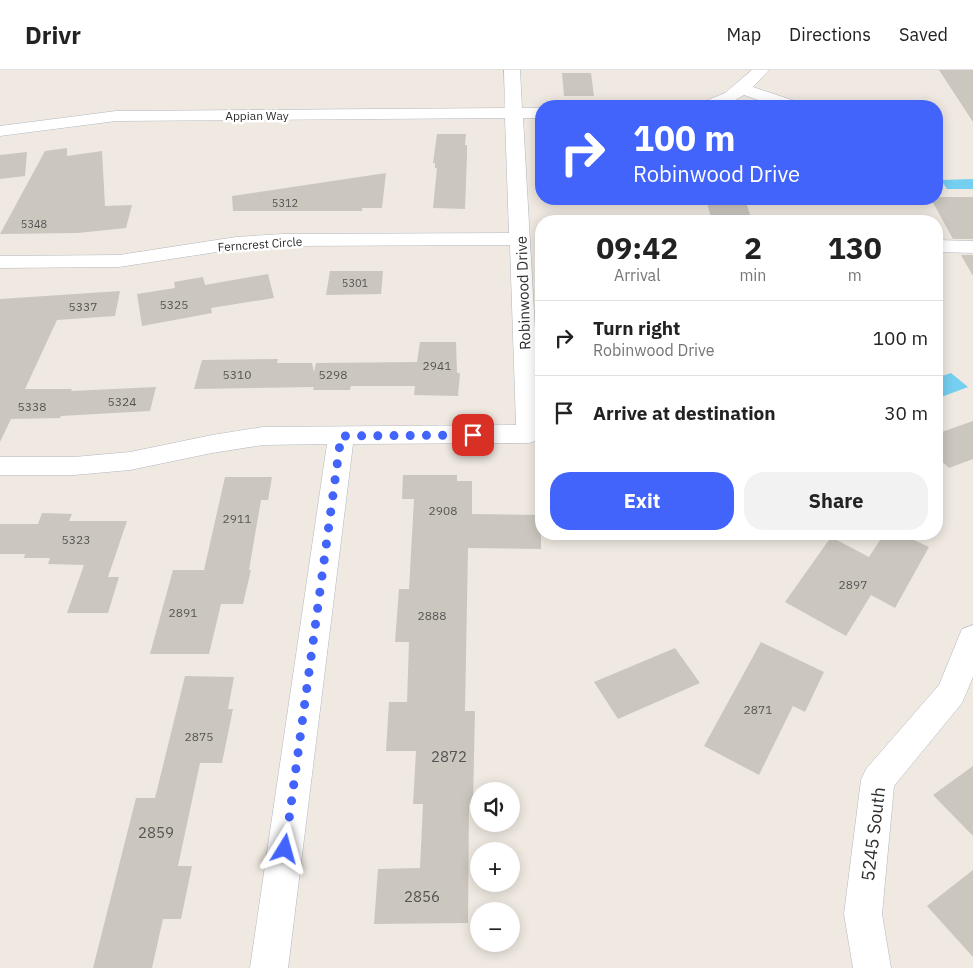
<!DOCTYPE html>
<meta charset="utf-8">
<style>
body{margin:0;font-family:"IBM Plex Sans",sans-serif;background:#f2f2f2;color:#222;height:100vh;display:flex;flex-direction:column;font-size:19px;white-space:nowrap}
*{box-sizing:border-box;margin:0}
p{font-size:16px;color:#767676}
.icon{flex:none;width:28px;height:28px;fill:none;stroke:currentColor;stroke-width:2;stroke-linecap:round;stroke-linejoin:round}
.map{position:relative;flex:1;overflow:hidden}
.details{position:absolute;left:535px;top:145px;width:408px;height:325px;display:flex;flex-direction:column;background:#fff;border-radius:20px;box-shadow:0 2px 12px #0003}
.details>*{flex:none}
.guide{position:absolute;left:535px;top:30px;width:408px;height:105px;border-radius:20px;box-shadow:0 2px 12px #0003;background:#4264fb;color:#fff;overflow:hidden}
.controls{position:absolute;left:470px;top:712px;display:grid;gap:10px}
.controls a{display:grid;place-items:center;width:50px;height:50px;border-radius:50%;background:#fff;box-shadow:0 2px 12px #0003;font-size:25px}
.pin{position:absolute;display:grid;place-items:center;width:42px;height:42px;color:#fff;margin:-21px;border-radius:10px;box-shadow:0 2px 8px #0006}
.me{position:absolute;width:55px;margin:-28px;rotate:8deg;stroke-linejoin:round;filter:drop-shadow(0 0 4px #0008)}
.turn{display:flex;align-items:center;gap:18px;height:105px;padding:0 15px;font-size:22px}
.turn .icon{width:65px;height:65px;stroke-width:2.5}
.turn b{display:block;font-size:35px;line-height:42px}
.eta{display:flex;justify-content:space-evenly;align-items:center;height:85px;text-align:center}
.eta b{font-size:30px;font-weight:700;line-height:35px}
.cta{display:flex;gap:10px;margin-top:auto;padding:10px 15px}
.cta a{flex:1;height:58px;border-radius:20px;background:#4264fb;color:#fff;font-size:20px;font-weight:700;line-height:58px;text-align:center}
.cta a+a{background:#f2f2f2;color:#222}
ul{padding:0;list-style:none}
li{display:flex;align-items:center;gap:15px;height:75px;padding:0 15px;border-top:1px solid #e0e0e0}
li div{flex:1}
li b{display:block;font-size:19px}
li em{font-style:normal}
header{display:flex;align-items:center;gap:30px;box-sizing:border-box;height:70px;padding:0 25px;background:#fff;border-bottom:1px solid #e0e0e0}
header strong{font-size:24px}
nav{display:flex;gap:28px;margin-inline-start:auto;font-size:18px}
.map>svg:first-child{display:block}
.water{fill:#75cff0}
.building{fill:#cbc7bf}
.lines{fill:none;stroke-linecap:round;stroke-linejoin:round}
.minor-casing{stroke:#b4b7c1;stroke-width:1}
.minor{fill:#fff;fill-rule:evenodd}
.route{stroke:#4264fb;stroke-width:9;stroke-dasharray:0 16.2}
.labels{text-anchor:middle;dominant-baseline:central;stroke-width:5;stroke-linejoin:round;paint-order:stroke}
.far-number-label{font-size:11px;fill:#555452}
.far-street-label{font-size:12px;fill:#2e2e2e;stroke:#fff}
.number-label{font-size:12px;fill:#555452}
.street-label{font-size:15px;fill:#2e2e2e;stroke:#fff}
.near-number-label{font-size:15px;fill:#555452}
.near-street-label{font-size:18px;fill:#2e2e2e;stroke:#fff}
</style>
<header>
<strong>Drivr</strong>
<nav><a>Map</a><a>Directions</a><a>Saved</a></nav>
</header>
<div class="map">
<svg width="973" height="898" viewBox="0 0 973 898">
<rect width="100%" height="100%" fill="#efe9e1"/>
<g class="water">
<polygon points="973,109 973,119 947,119 941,110"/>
<polygon points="951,303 968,317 936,329 936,308"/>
</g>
<g class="building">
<polygon points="939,0 973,0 973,52"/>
<polygon points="562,3 591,3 594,26 564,26"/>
<polygon points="437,64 466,64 465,75 467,75 467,86 465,139 433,138 437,98 435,98 435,93 433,93"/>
<polygon points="67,78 67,86 102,81 105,136 132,135 126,158 78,163 0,164 45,81"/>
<polygon points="27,82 25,106 0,109 0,85"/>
<polygon points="386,103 382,138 362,138 362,141 233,141 232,126"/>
<polygon points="936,127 973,127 973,169 953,169 931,129 936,129"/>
<polygon points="706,129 745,129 752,151 712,151"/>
<polygon points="961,185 973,185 973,206"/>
<polygon points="330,201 383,201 381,224 326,225"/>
<polygon points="268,204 274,228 211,238 212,243 142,256 137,224 175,218 174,212 203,207 205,215"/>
<polygon points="120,221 115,246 57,250 25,319 72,319 71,321 156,317 150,341 61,346 60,348 11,349 0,372 0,229"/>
<polygon points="420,272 456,272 457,303 460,303 458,326 414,325 415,316 351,316 350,320 313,320 314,317 194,319 202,290 278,289 277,293 312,293 314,302 316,293 417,292"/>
<polygon points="973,351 973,389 949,398 936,386 936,364"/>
<polygon points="403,405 457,405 457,411 472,411 472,444 541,445 541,479 468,478 465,641 475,641 473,734 469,734 468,853 374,854 378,799 420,798 423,734 413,734 416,681 386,681 389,632 407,632 409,572 395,572 399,519 409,519 414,429 402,429"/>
<polygon points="225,407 272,407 268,430 261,430 249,500 251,500 243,534 221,534 209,584 150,584 173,500 204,500"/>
<polygon points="42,443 72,444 69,451 127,451 108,507 119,507 108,543 67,543 84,495 48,494 50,488 24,488 25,484 0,484 0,454 38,454"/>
<polygon points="884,464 901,464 929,477 895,538 871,525 846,566 785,532 831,467 869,487"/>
<polygon points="761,572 824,602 805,642 793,636 759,705 704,676"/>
<polygon points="675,578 700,613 618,649 594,612"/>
<polygon points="185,606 234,607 228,639 233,639 222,693 200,693 178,796 192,796 181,849 163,849 152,898 93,898 136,728 155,728"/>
<polygon points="973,696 973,766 933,725"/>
<polygon points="973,800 973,887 927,836"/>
</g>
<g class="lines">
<defs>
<g id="minor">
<polygon points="504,0 520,0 522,38 541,38 541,48 523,48 541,365 538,370 529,373 353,374 288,898 250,898 327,374 263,375 212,383 130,400 74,405 0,405 0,387 74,387 130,382 212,365 263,357 516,355 510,175 283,176 236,179 119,197 0,198 0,186 119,185 236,167 283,164 509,163 505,48 116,51 0,66 0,56 116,41 505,38"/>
<polygon points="752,0 769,0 753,17 798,32 801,36 776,36 744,25 725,36 700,36 703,32 725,23"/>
<polygon points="936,170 973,171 973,183 936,182"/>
<polygon points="973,555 973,607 962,633 894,716 882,844 891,898 853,898 844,844 861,710 866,699 939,615 962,559"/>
</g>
</defs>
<use href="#minor" class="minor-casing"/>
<use href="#minor" class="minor"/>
</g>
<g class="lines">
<polyline class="route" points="285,779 341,366 473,365"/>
</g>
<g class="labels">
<g class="far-number-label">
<text x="285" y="133">5312</text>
<text x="34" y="154">5348</text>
<text x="355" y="213">5301</text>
</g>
<g class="far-street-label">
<text x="257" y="45">Appian Way</text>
<text transform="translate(260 174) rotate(-4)">Ferncrest Circle</text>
</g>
<g class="number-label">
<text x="174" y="234">5325</text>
<text x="83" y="236">5337</text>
<text x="437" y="295">2941</text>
<text x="237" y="304">5310</text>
<text x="333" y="304">5298</text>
<text x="122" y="331">5324</text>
<text x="32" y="336">5338</text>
<text x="443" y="440">2908</text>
<text x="237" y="448">2911</text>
<text x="76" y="469">5323</text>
<text x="853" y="514">2897</text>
<text x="183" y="542">2891</text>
<text x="432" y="545">2888</text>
<text x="758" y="639">2871</text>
<text x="199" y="666">2875</text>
</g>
<g class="street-label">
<text transform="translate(523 223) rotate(-92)">Robinwood Drive</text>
</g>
<g class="near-number-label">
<text x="449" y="686">2872</text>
<text x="156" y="762">2859</text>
<text x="422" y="826">2856</text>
</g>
<g class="near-street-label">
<text transform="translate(873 764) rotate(-83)">5245 South</text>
</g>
</g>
</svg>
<div class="controls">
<a><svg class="icon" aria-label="sound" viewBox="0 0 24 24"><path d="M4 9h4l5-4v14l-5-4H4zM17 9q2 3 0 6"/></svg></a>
<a>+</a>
<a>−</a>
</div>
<div class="pin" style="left:473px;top:365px;background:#d93025"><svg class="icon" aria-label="arrive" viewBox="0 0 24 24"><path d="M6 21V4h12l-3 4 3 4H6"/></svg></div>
<svg class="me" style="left:285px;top:779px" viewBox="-20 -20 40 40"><path d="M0-17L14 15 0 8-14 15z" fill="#4264fb" stroke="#fff" stroke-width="4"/></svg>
<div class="guide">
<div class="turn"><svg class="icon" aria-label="right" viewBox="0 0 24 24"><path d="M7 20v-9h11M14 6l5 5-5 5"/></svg><div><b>100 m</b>Robinwood Drive</div></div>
</div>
<section class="details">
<div class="eta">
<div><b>09:42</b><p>Arrival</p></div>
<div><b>2</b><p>min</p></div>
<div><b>130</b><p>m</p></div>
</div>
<ul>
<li><svg class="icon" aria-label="right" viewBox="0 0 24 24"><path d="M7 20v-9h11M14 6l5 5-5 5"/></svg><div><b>Turn right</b><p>Robinwood Drive</p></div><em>100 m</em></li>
<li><svg class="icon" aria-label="arrive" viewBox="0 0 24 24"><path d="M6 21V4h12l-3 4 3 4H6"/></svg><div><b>Arrive at destination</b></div><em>30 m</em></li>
</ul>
<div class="cta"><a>Exit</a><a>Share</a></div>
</section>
</div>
